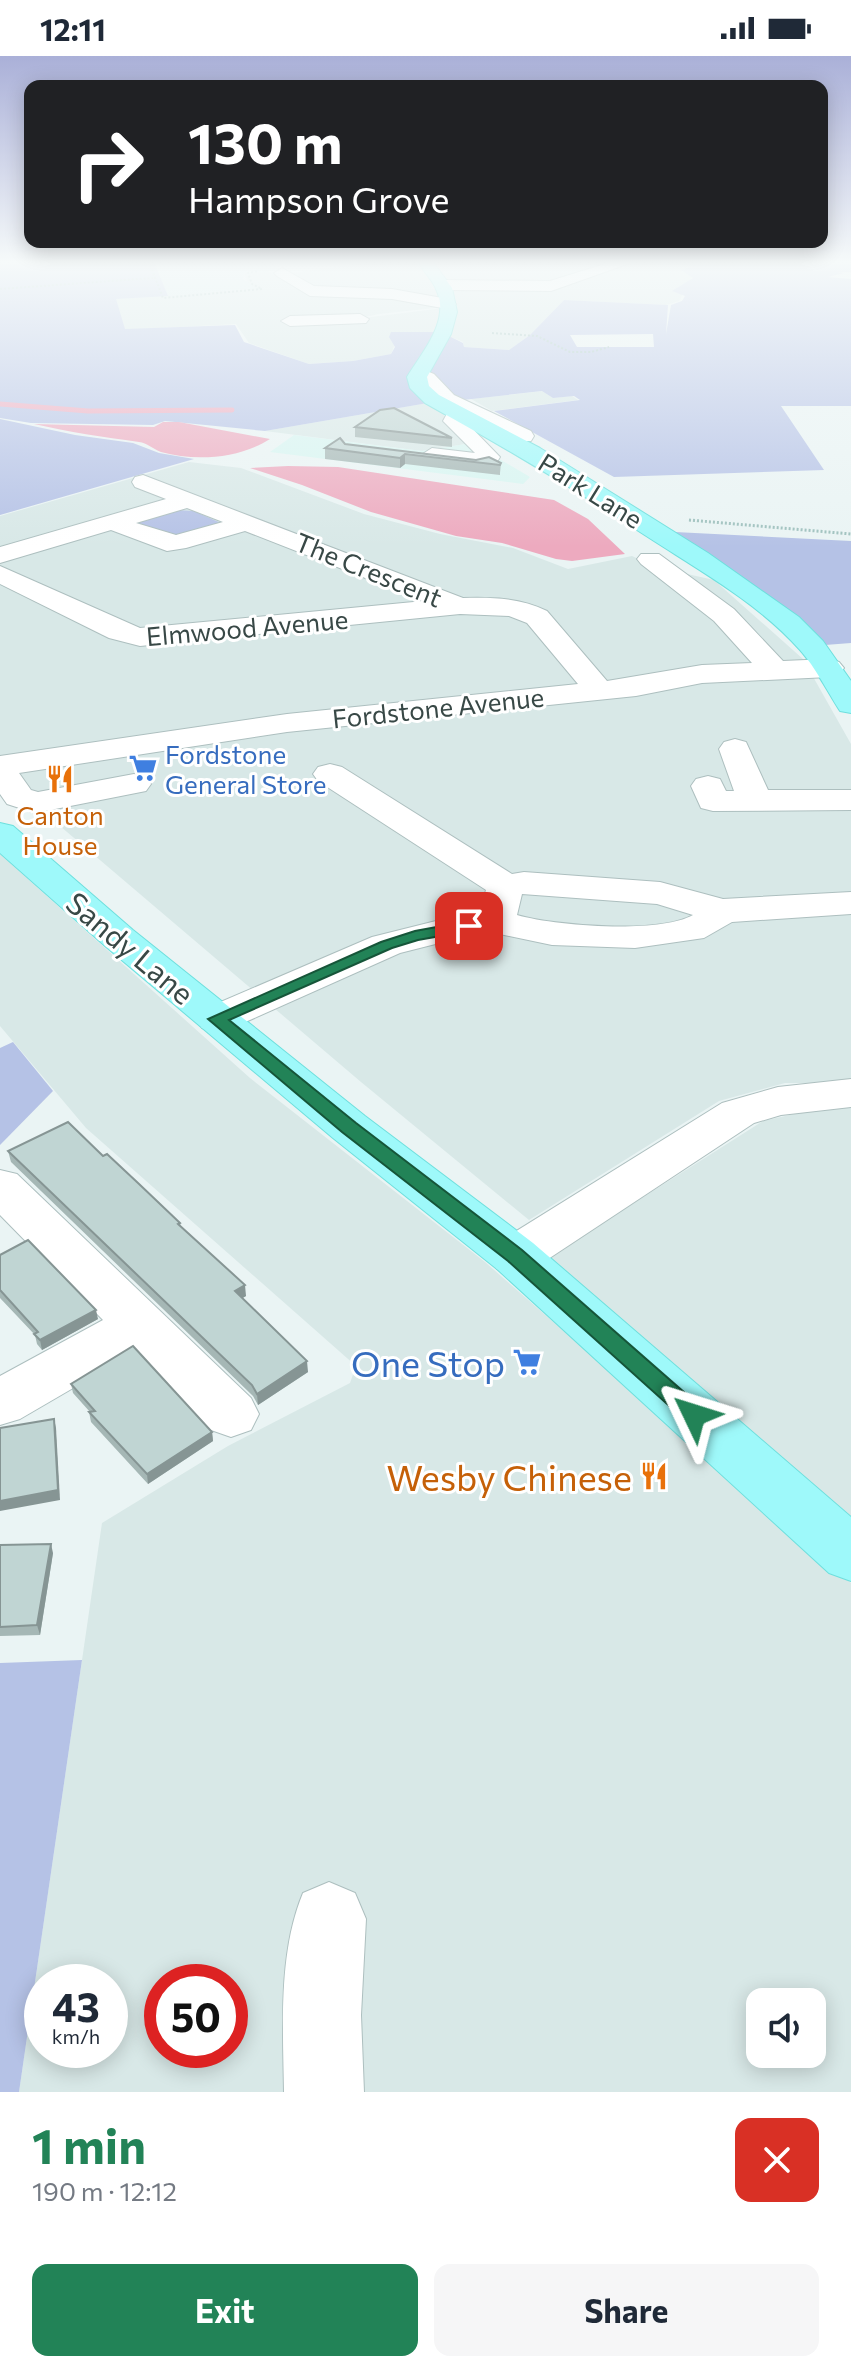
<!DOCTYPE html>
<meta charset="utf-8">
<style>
body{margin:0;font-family:Commissioner,sans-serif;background:#f6f6f7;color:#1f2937;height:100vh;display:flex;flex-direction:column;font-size:30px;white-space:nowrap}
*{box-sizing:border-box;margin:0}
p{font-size:26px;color:#747a83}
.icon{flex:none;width:44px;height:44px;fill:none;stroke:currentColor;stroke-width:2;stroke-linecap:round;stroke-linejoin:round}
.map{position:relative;height:2036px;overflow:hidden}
.side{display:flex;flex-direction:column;background:#fff;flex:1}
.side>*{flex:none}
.guide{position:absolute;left:24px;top:24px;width:804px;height:168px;border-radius:16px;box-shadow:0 4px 20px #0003;background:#202124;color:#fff;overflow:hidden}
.controls{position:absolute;left:746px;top:1932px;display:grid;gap:16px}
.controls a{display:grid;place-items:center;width:80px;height:80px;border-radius:16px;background:#fff;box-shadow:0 4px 20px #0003;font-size:40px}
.speed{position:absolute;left:24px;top:1908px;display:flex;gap:16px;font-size:40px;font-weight:700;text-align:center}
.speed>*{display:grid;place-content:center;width:104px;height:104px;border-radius:50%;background:#fff;box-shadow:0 4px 20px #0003;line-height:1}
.speed small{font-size:20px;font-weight:400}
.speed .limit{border:12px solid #d22;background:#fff;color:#111}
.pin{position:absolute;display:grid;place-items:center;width:68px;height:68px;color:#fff;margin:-34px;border-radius:16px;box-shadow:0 4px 12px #0006}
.me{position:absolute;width:88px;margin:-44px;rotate:311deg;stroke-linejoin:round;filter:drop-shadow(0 0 6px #0008)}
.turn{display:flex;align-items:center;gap:28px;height:168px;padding:0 32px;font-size:36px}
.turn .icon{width:104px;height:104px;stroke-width:2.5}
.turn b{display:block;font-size:56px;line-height:68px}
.round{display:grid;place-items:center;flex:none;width:84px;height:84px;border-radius:16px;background:#f6f6f7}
.summary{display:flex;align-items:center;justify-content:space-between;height:136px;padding:0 32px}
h1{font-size:48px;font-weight:700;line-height:60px;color:#228357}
.action{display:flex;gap:16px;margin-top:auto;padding:16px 32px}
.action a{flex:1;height:92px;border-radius:16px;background:#228357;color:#fff;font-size:32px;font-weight:700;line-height:92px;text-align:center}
.action a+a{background:#f6f6f7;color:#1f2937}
.status{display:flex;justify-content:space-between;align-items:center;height:56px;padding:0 40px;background:#fff;direction:ltr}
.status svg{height:22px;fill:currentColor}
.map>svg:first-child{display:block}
.residential{fill:#d8e8e7;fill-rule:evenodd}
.commercial{fill:#d7f5f1}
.education{fill:#d5eced}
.green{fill:#b5c2e6;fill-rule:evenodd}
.water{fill:#edaabf}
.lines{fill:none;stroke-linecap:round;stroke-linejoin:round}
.stream{stroke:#edaabf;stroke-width:5}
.minor-casing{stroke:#adbfbf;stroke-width:2}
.major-casing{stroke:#6edfdd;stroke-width:2}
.path-far1{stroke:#9fc1be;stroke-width:2;stroke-dasharray:2 2;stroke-linecap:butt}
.path{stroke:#9fc1be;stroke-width:3;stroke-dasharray:2 2;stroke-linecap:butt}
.minor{fill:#fff;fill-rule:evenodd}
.major{fill:#9ef9fa;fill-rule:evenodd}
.wall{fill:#a5b7b5}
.shaded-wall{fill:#869594}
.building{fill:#c0d5d3;stroke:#869594;stroke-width:2}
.route{fill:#228357;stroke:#165539;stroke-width:2}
.labels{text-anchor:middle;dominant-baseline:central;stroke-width:6;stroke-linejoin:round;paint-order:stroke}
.far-street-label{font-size:26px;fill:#384846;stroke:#fff}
.far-shop-label{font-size:26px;fill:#366cbe;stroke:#fff;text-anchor:start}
.far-food-label{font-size:26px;fill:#c56008;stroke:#fff}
.street-label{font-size:30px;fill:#384846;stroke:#fff}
.near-shop-label{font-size:36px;fill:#366cbe;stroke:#fff;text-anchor:end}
.near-food-label{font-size:36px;fill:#c56008;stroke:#fff;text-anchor:end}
</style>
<div class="status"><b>12:11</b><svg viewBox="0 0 49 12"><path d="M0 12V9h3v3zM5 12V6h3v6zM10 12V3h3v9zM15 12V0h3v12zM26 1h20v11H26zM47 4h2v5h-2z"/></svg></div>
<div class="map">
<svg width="851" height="2036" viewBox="0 0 851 2036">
<rect width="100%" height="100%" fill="#eaf4f4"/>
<g class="residential">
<polygon points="368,206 420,206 437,230 444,251 379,258 355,263 444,252 435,276 395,288 391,298 353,305 309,308 249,287 236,268 125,274 115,243 250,233 244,217 268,215 301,235 311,236 287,218"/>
<polygon points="432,206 617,206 555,228 505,232 557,230 633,206 698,210 679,245 666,249 564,244 530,279 509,294 464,291 463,286 449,280 457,251 448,230 504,231 445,229 435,217"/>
<polygon points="543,335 553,342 572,340 578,344 492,355 471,343"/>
<polygon points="428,347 444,358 444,366 472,387 422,395 265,375"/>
<polygon points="189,406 241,412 364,458 440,478 513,492 568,513 632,500 656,511 714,524 803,603 851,688 851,1027 785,1027 719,1045 529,1164 361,1026 0,719 0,460"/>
<path d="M 0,798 L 250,1022 L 485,1206 L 851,1527 L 851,2036 L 19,2036 L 102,1467 L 228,1390 L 350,1327 L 356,1310 L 86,1072 L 0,970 ZM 42,1926 L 110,1926 L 110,1994 L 42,1994 ZM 162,1926 L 230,1926 L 230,1994 L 162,1994 ZM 760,1946 L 812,1946 L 812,1998 L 760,1998 Z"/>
<polygon points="851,1051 851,1464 549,1201 763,1065 821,1052"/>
</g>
<polygon class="commercial" points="294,379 422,395 472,387 530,421 523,428 270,396"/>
<polygon class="education" points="153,206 270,206 281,214 244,217 243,223 256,232 168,240"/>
<g class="green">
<polygon points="0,206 154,206 168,240 116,243 125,273 235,269 244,286 309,308 353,305 391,298 395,291 389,281 391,276 435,276 409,327 428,347 265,375 165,365 153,369 31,367 0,362"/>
<path d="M 641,206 L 802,206 L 819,216 L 805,206 L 851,206 L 851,216 L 838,216 L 844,217 L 828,221 L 851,223 L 851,350 L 781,350 L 824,414 L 614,421 L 494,355 L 580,344 L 574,340 L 553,342 L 542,335 L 454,345 L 424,318 L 449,280 L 463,287 L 464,291 L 509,294 L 530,279 L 564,244 L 668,249 L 666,278 L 671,249 L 682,245 L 685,240 L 672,235 L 693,222 L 681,214 L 693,210 ZM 653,278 L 654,291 L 577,291 L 570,279 Z"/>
<polygon points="0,363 75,379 133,387 159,397 194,403 0,459"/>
<polygon points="176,454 194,455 223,468 183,482 135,470 136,465"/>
<polygon points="675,476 851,485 851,587 825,589 742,523"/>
<polygon points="13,986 53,1035 0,1089 0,992"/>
<polygon points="82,1604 19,2036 0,2036 0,1607"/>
</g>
<g class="water">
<path d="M 163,366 L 179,366 L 270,383 C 240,402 197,406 161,396 C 153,393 147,387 139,386 C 103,381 69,376 34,368 L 154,371 Z"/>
<polygon points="288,410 338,411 554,444 588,463 625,498 572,505 556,503 502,487 456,480 371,456 302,429 250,412"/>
</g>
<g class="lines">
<polyline class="stream" points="0,348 88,355 232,354"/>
<defs>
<g id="minor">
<polygon points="611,206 633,206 551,235 443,234 435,229 443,224 550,225"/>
<polygon points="282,212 314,230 392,233 448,243 456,248 448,253 392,243 310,240 277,220 274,217"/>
<polygon points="360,258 369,263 366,267 290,270 281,265 290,260"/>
<polygon points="419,312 434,318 454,339 531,375 534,380 531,385 515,385 465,360 464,364 500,401 497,406 476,411 424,404 421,399 432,392 475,397 443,365 450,352 440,347 409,318"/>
<path d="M 143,419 L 463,542 C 492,541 520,542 547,555 L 607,625 L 702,609 L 752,607 L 714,565 L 641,508 L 637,503 L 641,498 L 659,498 L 734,553 L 783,605 L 829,603 L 839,606 L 844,612 L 839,618 L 829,621 L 702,627 L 636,640 L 287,676 L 19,717 L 31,734 L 38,736 L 134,718 L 146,721 L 151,728 L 146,735 L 35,757 L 7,748 L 0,738 L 0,700 L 287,658 L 578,628 L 527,567 L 509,560 L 460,558 L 140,590 L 109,582 L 0,528 L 0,510 L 140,572 L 424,545 L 245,475 L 186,492 L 167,495 L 111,474 L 0,507 L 0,491 L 166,443 L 135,431 L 132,426 L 135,421 ZM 187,452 L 223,466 L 176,479 L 136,467 Z"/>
<polygon points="735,683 746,686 768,734 851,734 851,754 713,755 701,752 691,730 696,723 708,720 720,723 726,735 734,735 719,693 724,686"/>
<path d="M 330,708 L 342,711 L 512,818 L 524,816 L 660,826 L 723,843 L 851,836 L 851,858 L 732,866 L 704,882 L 635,892 L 552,889 L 495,877 L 471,879 L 400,897 L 232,972 L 217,976 L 202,972 L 196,963 L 202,954 L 372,881 L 480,854 L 486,834 L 318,725 L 313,718 L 318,711 ZM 522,838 L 657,848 L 693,859 C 659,878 555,870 517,859 Z"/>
<polygon points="851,1023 851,1051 781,1059 754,1067 533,1213 515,1218 497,1213 490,1200 497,1187 722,1047 778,1031"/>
<polygon points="0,1114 17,1118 251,1342 259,1358 251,1374 231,1381 211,1374 135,1296 20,1363 0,1369 0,1320 103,1264 0,1159"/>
<path d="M 329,1826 L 355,1837 L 366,1863 L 361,1959 L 364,2036 L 284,2036 C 283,1971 278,1897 303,1837 Z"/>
</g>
<g id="major">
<path d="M 419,206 L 433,206 L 452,232 L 457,256 L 451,278 L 427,321 L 429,330 L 439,339 L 540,392 L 708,497 L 799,561 L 823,585 L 851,625 L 851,657 L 840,655 C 827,635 816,612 800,594 C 760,549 704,517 654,485 C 579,436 503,390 425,347 L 410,332 L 407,321 C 423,295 451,264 436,233 C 432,223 423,216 419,206 Z"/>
<polygon points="0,767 13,770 133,874 365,1060 533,1187 851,1461 851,1525 829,1517 497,1213 333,1082 105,890 0,797"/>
</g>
</defs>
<use href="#minor" class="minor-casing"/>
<use href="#major" class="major-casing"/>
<g class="path-far1">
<polyline points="149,206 163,242 262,233 252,228 248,217 258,215"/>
<polyline points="0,233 153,222"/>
<polyline points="492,277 537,280 570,296 591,296 609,291"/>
<polyline points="689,464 699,465"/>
</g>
<polyline class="path" points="689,464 851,478"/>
<use href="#minor" class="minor"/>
<use href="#major" class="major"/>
</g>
<g class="wall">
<polygon points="355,371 452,382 452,391 355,381"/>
<polygon points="345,388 501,407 500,417 500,419 405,408 400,412 325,403 325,392"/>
<polygon points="8,1095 103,1100 180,1167 181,1171 246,1240 242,1242 308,1316 258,1349 253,1340 11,1106"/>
<polygon points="0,1199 98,1263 42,1294 37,1288 35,1279 0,1242"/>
<polygon points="71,1328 212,1376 213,1385 148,1428 91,1366 89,1356 90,1356 73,1337"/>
<polygon points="0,1489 53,1497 40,1579 0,1580"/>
</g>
<g class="shaded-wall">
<polygon points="405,398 405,408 400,412 400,402"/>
<polygon points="245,1229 246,1240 236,1246 235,1235"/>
<polygon points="96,1254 98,1263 42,1294 40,1284"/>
<polygon points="307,1305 308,1316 258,1349 257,1338"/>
<polygon points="54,1363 56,1372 60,1444 0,1455 0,1445"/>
<polygon points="212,1376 213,1385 148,1428 147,1418"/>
<polygon points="51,1488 53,1497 40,1579 37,1569"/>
</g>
<g class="building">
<polygon points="394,352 452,382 355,371 380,354"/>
<polygon points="340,382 345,388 476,404 489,401 501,407 500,409 405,398 400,402 325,392"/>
<polygon points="68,1066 103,1100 107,1098 138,1127 180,1167 178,1168 245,1229 235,1235 307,1305 257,1338 252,1329 8,1095"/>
<polygon points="28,1184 96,1254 40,1284 34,1278 38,1276 0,1234 0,1199"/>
<polygon points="133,1290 212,1376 147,1418 89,1356 95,1355 71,1328"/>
<polygon points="54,1363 58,1434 0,1445 0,1372"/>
<polygon points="51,1488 37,1569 0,1571 0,1489"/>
</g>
<linearGradient id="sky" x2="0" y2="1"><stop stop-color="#aab0d8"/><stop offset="0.42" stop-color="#f6fafa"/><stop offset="1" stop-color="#f6fafa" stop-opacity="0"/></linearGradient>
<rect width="851" height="491" fill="url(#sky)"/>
<polygon class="route" points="469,865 477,870 474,874 418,884 392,892 229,964 356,1067 522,1194 702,1352 706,1359 702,1365 694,1368 686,1365 508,1205 342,1076 208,963 381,886 415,875"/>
<defs>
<symbol id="supermarket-bare" viewBox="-9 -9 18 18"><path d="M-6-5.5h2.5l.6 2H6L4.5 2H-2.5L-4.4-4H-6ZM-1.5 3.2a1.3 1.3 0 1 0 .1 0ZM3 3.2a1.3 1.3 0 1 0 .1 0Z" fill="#3f7fe0" stroke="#fff" stroke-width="2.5" paint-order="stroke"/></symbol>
<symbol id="restaurant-bare" viewBox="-9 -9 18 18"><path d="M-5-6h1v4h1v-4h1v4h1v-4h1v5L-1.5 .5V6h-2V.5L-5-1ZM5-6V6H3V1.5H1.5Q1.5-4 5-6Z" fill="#e8710a" stroke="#fff" stroke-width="2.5" paint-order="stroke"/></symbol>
</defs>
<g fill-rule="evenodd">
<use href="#supermarket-bare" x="123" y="692" width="40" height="40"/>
<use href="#restaurant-bare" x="40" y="703" width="40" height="40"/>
<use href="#supermarket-bare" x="507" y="1286" width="40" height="40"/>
<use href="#restaurant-bare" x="634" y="1400" width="40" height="40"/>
</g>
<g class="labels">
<g class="far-street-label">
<text transform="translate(591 434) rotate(32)">Park Lane</text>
<text transform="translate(369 513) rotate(22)">The Crescent</text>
<text transform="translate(247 571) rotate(-5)">Elmwood Avenue</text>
<text transform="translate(438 651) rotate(-6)">Fordstone Avenue</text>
</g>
<g class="far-shop-label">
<text x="165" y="697">Fordstone<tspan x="165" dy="30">General Store</tspan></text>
</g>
<g class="far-food-label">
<text x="60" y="758">Canton<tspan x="60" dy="30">House</tspan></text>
</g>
<g class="street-label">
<text transform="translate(131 891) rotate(40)">Sandy Lane</text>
</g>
<g class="near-shop-label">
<text x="505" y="1306">One Stop</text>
</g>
<g class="near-food-label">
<text x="632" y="1420">Wesby Chinese</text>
</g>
</g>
</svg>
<div class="controls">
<a><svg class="icon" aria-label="sound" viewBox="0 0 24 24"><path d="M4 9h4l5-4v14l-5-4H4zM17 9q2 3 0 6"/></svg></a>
</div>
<div class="speed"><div>43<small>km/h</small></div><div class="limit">50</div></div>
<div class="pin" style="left:469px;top:870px;background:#d93025"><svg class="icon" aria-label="arrive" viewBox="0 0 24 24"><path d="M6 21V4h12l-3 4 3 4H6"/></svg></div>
<svg class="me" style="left:694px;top:1359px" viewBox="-20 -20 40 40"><path d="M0-17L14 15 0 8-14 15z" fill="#228357" stroke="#fff" stroke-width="4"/></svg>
<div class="guide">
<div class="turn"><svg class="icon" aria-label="right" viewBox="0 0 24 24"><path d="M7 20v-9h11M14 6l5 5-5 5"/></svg><div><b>130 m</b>Hampson Grove</div></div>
</div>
</div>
<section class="side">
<div class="summary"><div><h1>1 min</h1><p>190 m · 12:12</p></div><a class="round" style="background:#d93025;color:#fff"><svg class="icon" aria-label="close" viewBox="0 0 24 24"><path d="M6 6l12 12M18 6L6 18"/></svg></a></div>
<div class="action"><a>Exit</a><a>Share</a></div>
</section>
